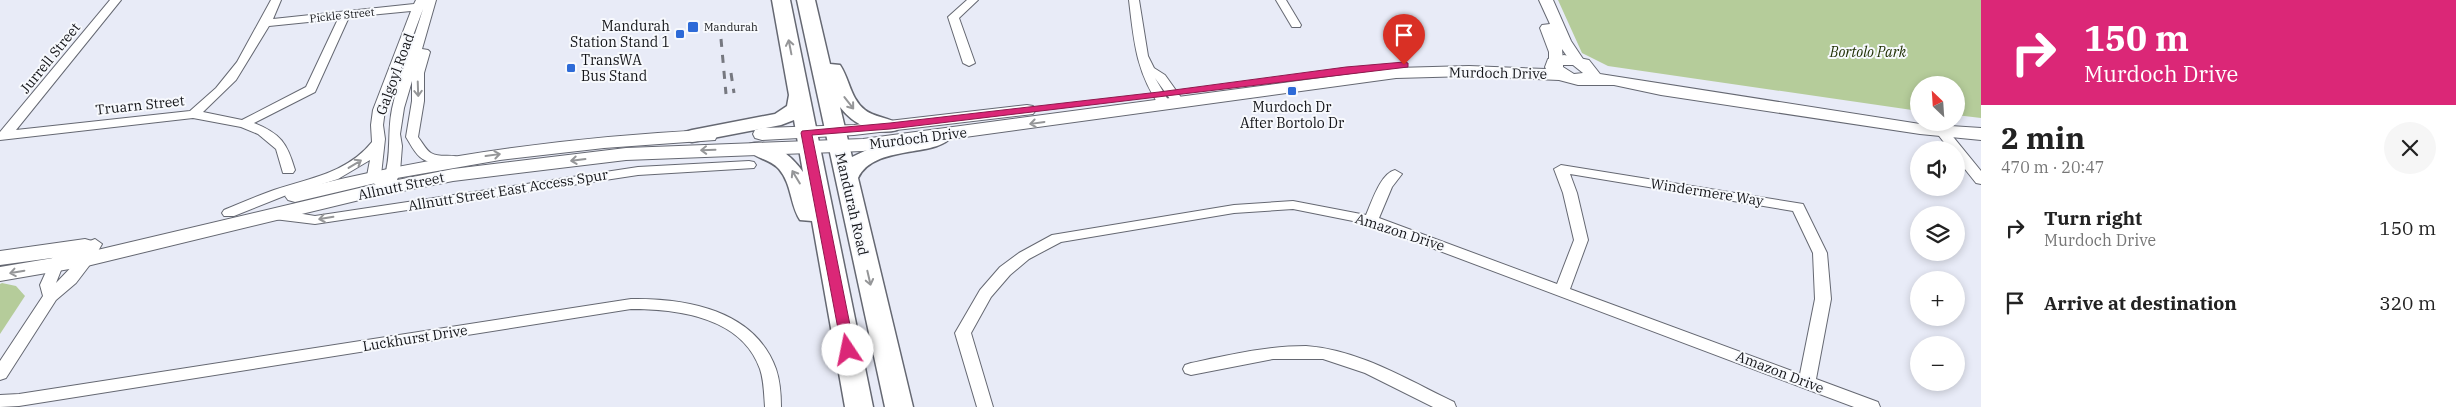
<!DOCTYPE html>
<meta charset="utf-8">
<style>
body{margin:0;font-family:"IBM Plex Serif",serif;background:#f6f6f6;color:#222;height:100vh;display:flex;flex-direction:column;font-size:19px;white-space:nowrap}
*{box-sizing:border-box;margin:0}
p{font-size:16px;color:#767676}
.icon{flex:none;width:28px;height:28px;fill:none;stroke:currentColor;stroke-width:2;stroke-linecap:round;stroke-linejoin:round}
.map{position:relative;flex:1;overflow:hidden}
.side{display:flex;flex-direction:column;background:#fff;width:475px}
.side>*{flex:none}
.hud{background:#db2777;color:#fff;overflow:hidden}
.needle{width:32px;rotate:335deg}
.fabs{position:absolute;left:1910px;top:76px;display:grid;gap:10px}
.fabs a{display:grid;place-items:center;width:55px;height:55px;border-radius:50%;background:#fff;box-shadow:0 2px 8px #0003;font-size:25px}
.pin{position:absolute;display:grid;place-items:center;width:42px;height:42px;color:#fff;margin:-51px -21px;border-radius:50% 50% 50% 0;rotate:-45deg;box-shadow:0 0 5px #0007}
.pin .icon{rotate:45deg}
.me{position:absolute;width:55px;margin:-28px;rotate:349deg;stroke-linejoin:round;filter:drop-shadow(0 0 4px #0008)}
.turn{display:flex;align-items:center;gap:18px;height:105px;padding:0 20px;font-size:22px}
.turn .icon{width:65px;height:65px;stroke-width:2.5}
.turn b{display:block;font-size:35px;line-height:42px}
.round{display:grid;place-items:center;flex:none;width:52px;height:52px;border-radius:26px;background:#f6f6f6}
.overview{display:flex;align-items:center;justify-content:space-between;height:85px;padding:0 20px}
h1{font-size:30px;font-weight:700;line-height:38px}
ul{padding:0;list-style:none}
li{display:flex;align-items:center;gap:15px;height:75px;padding:0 20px}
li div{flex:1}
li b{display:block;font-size:19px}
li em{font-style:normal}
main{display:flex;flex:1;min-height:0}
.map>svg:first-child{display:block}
.green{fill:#b5cc9a}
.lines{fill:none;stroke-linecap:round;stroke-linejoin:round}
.minor-casing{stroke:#656872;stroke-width:2}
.tertiary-casing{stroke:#656872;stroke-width:2}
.secondary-casing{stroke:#656872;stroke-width:2}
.trunk-casing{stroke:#656872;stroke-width:3}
.minor{fill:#fff;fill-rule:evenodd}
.tertiary{fill:#fff;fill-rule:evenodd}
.secondary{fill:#fff;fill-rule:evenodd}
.trunk{fill:#fff;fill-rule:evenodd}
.rail{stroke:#767880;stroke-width:3;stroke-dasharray:8 8;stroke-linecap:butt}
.oneway{stroke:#959698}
.route{fill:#db2777;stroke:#8e194d}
.poi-dot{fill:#2d6ad7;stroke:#f7f9fd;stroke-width:2}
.labels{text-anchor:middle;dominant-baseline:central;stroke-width:4;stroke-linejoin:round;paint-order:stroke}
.far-street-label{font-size:11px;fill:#141519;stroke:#f7f9fd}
.far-poi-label{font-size:11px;fill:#141519;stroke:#f7f9fd;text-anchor:start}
.poi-label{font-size:14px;fill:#141519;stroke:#f7f9fd;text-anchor:end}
.park-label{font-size:14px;font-style:italic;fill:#203004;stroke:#f7f9fd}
.street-label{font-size:14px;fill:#141519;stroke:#f7f9fd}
</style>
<main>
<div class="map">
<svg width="1981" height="407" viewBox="0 0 1981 407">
<rect width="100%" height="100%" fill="#e8ebf7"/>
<g class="green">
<polygon points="1558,0 1981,0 1981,118 1956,115 1956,85 1919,85 1919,111 1608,66 1582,53"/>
<polygon points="2,283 16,286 25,296 0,334 0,284"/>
</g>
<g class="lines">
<defs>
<g id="minor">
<path d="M 110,0 L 121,0 L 16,130 L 190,111 L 216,88 L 237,62 L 271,0 L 281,0 L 273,19 L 414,4 L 416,0 L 436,0 L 422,49 L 428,50 L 430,52 L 424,73 L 424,101 L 418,137 C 422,142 426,150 431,153 C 441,159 455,152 463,160 C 455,169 429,165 420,157 C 414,152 410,143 406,137 L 412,101 L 412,81 L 404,108 L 400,134 L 402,146 L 400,172 L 394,188 C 382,191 374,185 367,176 L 370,160 L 338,179 L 284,196 L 234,216 L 224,216 L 222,213 L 224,210 C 241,203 257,196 274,190 C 310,178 347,173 372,142 L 371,125 L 373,110 L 411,11 L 349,17 L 315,92 L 254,123 C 281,134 287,143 295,170 L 293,173 L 283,173 L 276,149 L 258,134 L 241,127 L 193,118 L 0,140 L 0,132 ZM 423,9 C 413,42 399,76 392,109 C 387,132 392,155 384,178 L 381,175 L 385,139 L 383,125 L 385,110 ZM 338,19 L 306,87 L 242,120 L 203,112 L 236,80 L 269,26 Z"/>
<polygon points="967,0 978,0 959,18 975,63 969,66 963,63 948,17"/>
<path d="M 1129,0 L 1139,0 L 1148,56 L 1154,68 L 1165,75 L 1185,103 L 1183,106 L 1175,106 L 1155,78 L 1171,105 L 1165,109 L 1161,108 C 1136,72 1134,42 1129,0 Z"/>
<polygon points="1276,0 1286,0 1301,25 1300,27 1292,27"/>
<polygon points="1931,122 1941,122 1981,171 1981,184 1976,183 1956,158 1956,150 1950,150 1932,127"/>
<polygon points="749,161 754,162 756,165 754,168 638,175 315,224 274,219 267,215 269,212 285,211 315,216 638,167"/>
<path d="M 1561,165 L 1803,204 L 1827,253 L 1831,299 L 1816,379 L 1878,402 L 1880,407 L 1854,407 L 1368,224 L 1293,209 L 1234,213 L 1061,242 L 1029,259 L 1010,275 L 991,297 L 971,333 L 993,407 L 977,407 L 955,333 L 980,290 L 1000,267 L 1019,253 L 1052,235 L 1234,205 L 1293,201 L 1366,215 C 1372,202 1380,174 1395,170 L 1402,174 L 1392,187 L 1379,218 L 1557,284 L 1574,240 L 1563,193 L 1554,169 ZM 1570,174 L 1793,211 L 1813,253 L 1815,299 L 1800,374 L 1570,289 L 1588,240 L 1577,193 Z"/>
<polygon points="95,239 102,244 92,262 76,283 56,300 6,378 0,380 0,361 43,296 40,285 55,252 60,250 67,255 56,283 81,257 90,241"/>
<path d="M 631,299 C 686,298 755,310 776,369 C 780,381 781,394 781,407 L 765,407 C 764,394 764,381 760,369 C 742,317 677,309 631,309 L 19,406 L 0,407 L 0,395 L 19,394 Z"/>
<path d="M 1306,346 C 1360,350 1406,379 1454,402 L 1456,407 L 1433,407 L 1365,373 L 1323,359 L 1273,359 L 1191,375 L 1185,373 L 1183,369 L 1185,365 L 1191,363 C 1229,355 1267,346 1306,346 Z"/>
</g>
<polygon id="tertiary" points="1539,0 1553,0 1571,41 1585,62 1583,65 1573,65 1562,49 1563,61 1561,64 1556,65 1549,61 1549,52 1540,28 1542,25 1550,24"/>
<g id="secondary">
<path d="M 1564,55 L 1589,60 L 1600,74 L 1920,124 L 1981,128 L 1981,140 L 1920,134 L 1661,95 L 1614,85 L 1578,85 L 1559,80 L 1469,76 L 1396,78 L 863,151 L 626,160 L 453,181 L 372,197 L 87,266 L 0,281 L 0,267 L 59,257 L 0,265 L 0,251 L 85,239 L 92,241 L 95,246 L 93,251 L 372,185 L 453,169 L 626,148 L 863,139 L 1396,68 L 1469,66 L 1546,69 L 1545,67 L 1548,59 ZM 1563,65 L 1573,65 L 1583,73 L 1574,74 L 1563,67 Z"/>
<polygon points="1027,105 1033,106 1036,110 1033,114 854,135 762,140 755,138 753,134 755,130 762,128 854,125"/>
<path d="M 708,130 L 715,132 L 717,136 L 715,140 L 604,148 L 500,160 L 397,178 L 295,202 L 288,200 L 285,196 L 288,192 C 426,156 566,137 708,130 Z"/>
</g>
<g id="trunk">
<path d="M 772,0 L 790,0 L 873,407 L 845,407 L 812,221 L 800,220 C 790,205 792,184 779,169 C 770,159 753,158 746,148 L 750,144 C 771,138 792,156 803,172 L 794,120 L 781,125 L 692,142 L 685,140 L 682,136 L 685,132 L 692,130 L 775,114 L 787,106 L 789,95 Z"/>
<path d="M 797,0 L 815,0 L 830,64 L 840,65 C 850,80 850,98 865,110 C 875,118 894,118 900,126 L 897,130 C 876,136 853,124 840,107 L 852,157 L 873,147 L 942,130 L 949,132 L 952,136 C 937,158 874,144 858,178 L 913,407 L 885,407 Z"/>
</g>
</defs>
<use href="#minor" class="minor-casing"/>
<use href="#tertiary" class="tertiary-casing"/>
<use href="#secondary" class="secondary-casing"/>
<use href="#trunk" class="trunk-casing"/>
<use href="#minor" class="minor"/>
<use href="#tertiary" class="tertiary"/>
<use href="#secondary" class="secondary"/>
<use href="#trunk" class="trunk"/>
<g class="rail">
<polyline points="721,39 726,94"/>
<polyline points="731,73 734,93"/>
</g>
</g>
<defs><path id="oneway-shaft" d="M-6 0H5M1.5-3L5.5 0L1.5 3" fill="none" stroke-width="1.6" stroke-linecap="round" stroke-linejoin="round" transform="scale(1.25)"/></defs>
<g class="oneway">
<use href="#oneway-shaft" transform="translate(790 47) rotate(-101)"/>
<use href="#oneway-shaft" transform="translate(418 89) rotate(88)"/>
<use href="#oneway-shaft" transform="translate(849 103) rotate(52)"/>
<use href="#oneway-shaft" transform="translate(1037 123) rotate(172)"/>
<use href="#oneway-shaft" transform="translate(708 150) rotate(178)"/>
<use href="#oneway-shaft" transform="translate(493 155) rotate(-8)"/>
<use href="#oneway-shaft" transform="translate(578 160) rotate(173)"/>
<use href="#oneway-shaft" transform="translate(355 164) rotate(-31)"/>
<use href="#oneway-shaft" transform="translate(796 177) rotate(-121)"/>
<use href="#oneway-shaft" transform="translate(326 218) rotate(171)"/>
<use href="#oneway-shaft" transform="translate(17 272) rotate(170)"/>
<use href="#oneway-shaft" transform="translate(869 278) rotate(77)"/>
</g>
<polygon class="route" points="1404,62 1408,63 1408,67 890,129 812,135 855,350 848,355 842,350 801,133 802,131 890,123 1159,92 1346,67"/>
<g class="poi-dot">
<rect x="687" y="21" width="12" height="12" rx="2.5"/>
<rect x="675" y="29" width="10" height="10" rx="2.5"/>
<rect x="566" y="63" width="10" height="10" rx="2.5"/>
<rect x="1287" y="86" width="10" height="10" rx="2.5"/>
</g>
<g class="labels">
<g class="far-street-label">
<text transform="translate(342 15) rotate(-6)">Pickle Street</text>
</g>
<g class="far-poi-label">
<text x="704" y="27">Mandurah</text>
</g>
<g class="poi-label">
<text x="670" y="26">Mandurah<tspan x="670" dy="16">Station Stand 1</tspan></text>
<text x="581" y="60" text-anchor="start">TransWA<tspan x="581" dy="16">Bus Stand</tspan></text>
<text x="1292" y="107" text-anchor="middle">Murdoch Dr<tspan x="1292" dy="16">After Bortolo Dr</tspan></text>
</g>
<g class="park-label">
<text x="1868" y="52">Bortolo Park</text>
</g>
<g class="street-label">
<text transform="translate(50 58) rotate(-51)">Jurrell Street</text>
<text transform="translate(1498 73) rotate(1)">Murdoch Drive</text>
<text transform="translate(395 74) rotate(-70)">Galgoyl Road</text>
<text transform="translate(140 105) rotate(-6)">Truarn Street</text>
<text transform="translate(918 138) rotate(-7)">Murdoch Drive</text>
<text transform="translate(401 186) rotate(-12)">Allnutt Street</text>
<text transform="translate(508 190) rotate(-9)">Allnutt Street East Access Spur</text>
<text transform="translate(1707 192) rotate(9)">Windermere Way</text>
<text transform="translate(852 204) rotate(77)">Mandurah Road</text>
<text transform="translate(1400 232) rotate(18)">Amazon Drive</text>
<text transform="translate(415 338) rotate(-9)">Luckhurst Drive</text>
<text transform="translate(1780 372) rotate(21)">Amazon Drive</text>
</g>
</g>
</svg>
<div class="fabs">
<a><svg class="needle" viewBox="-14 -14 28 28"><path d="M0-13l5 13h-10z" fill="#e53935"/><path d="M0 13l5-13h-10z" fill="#767676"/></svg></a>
<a><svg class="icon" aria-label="sound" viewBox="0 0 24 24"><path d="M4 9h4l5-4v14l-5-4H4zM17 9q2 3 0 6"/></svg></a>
<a><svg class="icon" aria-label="layers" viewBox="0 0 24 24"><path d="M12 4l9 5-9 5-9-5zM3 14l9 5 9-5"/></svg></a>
<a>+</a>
<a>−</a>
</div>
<div class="pin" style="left:1404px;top:65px;background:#d93025"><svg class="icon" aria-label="arrive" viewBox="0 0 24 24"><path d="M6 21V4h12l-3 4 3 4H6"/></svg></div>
<svg class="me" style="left:848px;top:350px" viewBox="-20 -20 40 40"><circle r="19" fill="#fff"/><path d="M0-13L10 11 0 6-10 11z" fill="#db2777"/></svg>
</div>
<section class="side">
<div class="hud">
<div class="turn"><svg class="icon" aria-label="right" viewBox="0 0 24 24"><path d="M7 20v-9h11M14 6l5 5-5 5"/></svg><div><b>150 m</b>Murdoch Drive</div></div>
</div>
<div class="overview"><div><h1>2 min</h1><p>470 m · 20:47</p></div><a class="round"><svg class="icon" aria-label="close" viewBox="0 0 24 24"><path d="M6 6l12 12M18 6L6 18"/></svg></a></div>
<ul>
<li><svg class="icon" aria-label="right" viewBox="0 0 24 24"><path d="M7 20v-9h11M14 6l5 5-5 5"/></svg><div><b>Turn right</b><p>Murdoch Drive</p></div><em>150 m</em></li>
<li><svg class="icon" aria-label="arrive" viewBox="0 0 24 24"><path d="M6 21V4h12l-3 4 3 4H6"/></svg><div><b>Arrive at destination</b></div><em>320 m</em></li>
</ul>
</section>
</main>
